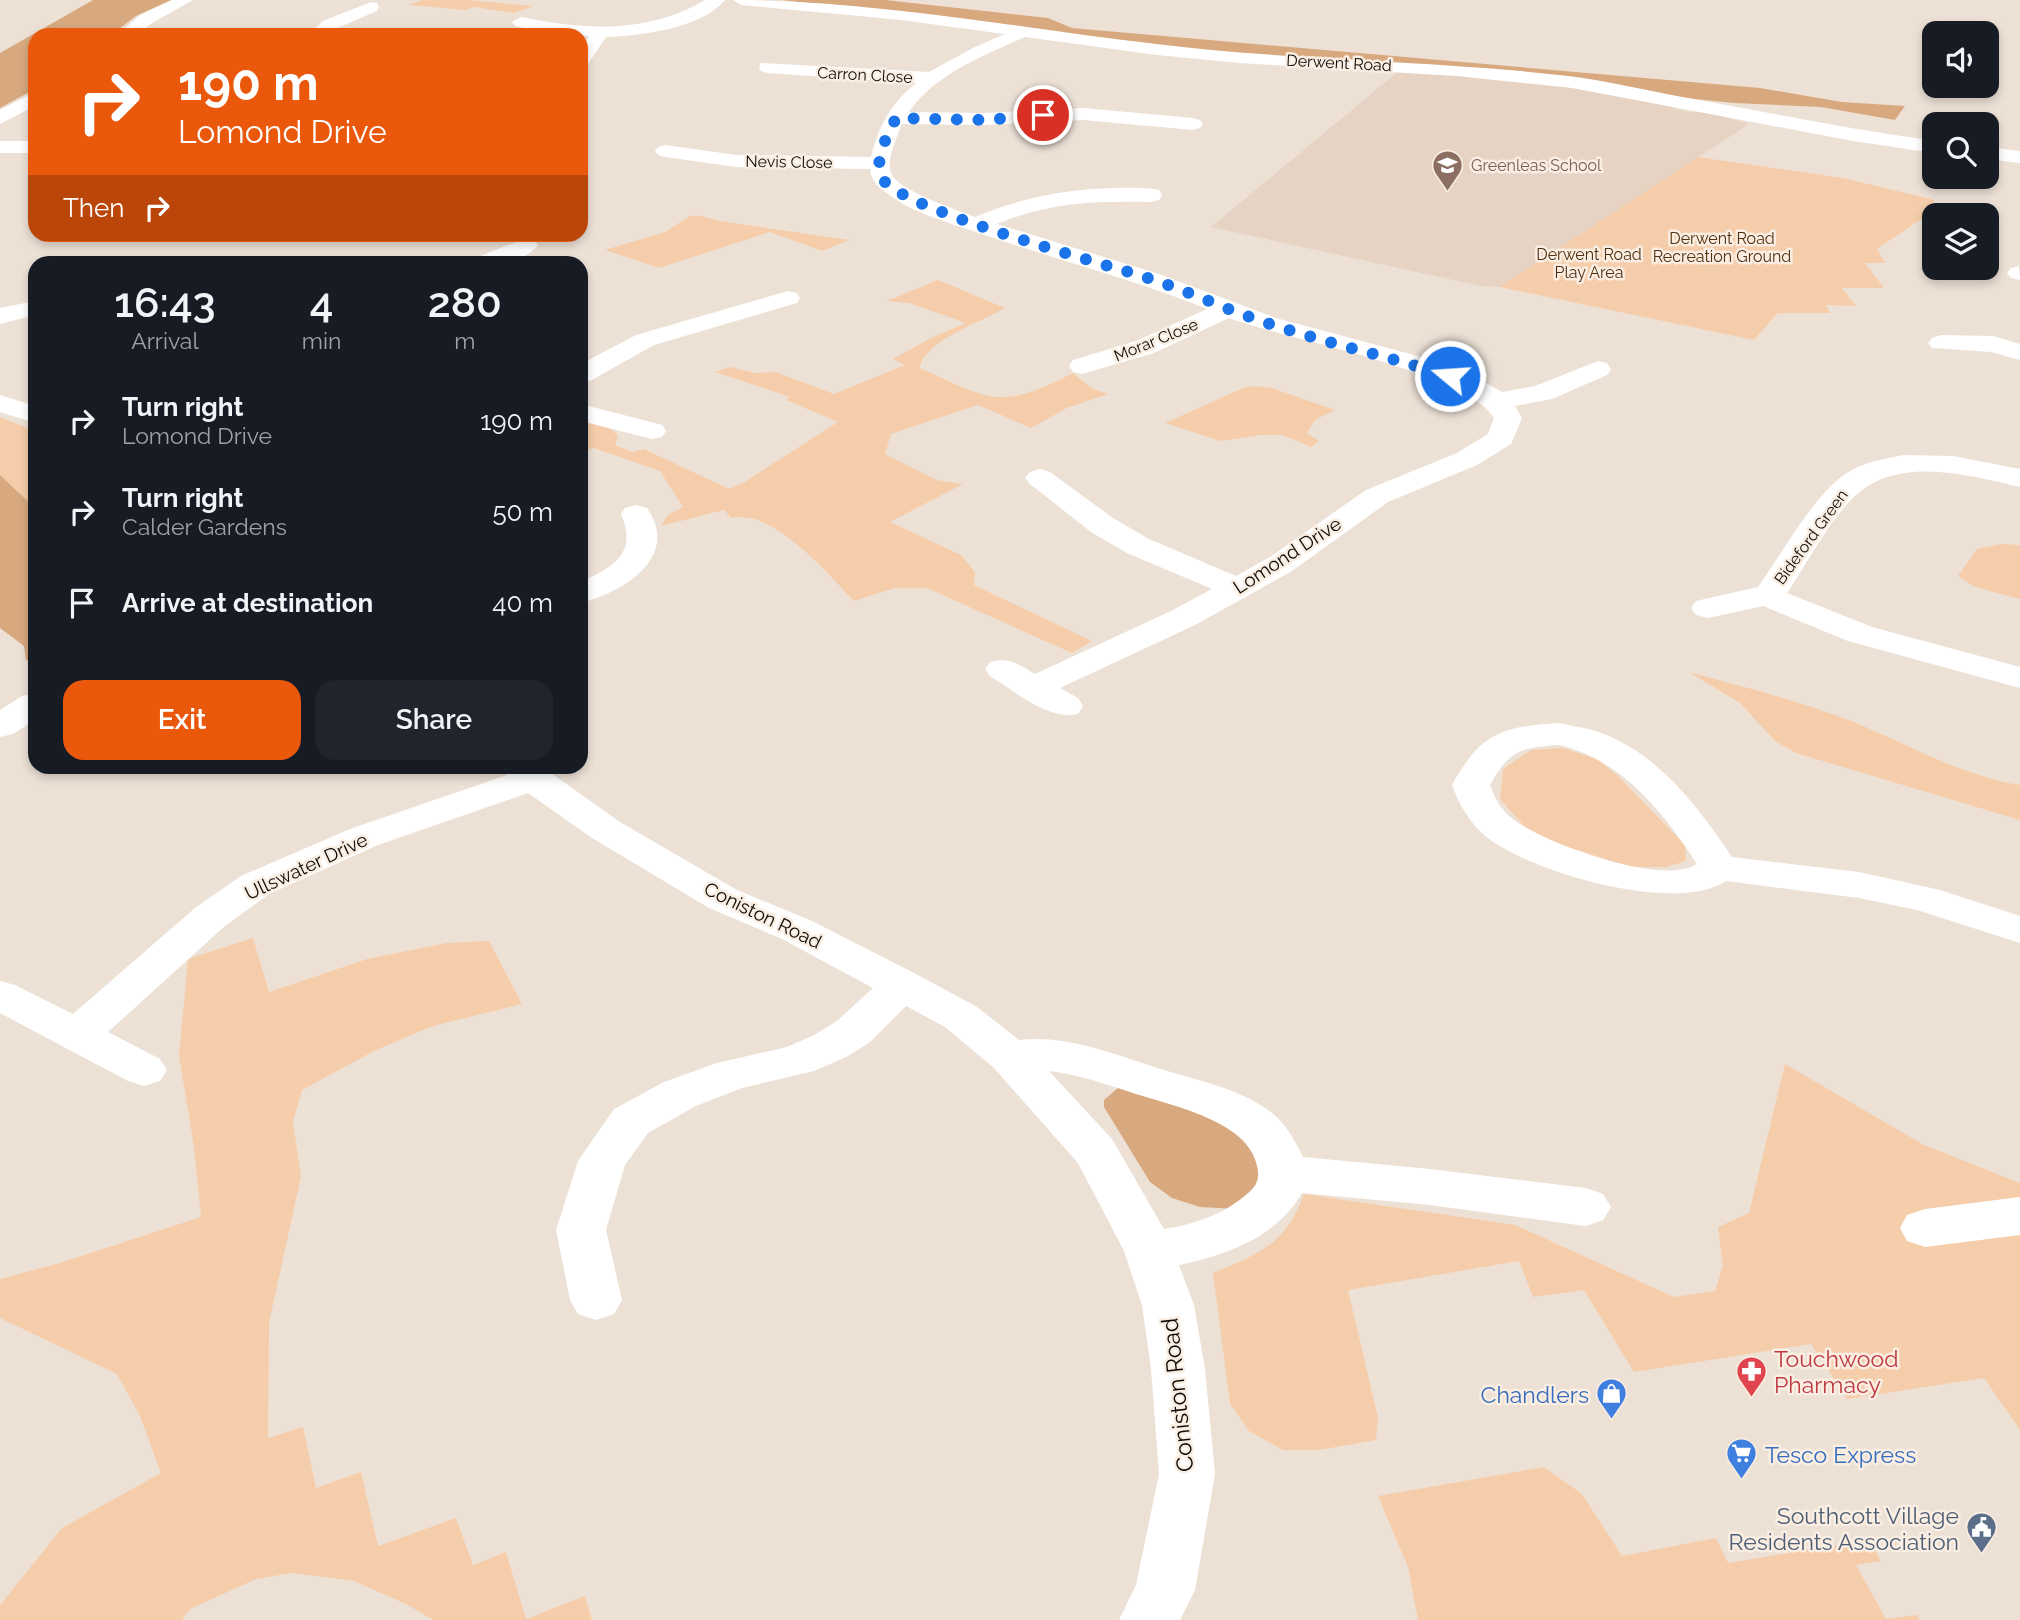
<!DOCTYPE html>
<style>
body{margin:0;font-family:Raleway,sans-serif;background:#20242c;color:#f1f3f6;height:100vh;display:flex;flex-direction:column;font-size:26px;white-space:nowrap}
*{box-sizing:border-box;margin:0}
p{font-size:23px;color:#9ea1a6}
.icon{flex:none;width:38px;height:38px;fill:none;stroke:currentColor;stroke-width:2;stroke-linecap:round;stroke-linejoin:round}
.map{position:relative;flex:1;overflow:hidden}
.details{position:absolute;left:28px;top:256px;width:560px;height:518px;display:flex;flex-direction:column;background:#171b24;border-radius:21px;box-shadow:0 4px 10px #0003}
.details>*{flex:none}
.guide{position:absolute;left:28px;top:28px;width:560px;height:214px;border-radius:21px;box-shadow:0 4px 10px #0003;background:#ea580c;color:#fff;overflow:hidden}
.fabs{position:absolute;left:1922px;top:21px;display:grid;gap:14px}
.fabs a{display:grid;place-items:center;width:77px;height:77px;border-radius:14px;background:#171b24;box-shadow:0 4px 10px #0003;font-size:35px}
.pin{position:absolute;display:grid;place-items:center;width:60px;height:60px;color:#fff;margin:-30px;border:4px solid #fff;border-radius:50%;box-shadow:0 2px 7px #0007}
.me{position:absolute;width:77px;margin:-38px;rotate:288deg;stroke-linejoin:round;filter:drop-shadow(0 0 5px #0008)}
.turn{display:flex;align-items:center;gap:24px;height:147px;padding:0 35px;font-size:32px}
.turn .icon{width:91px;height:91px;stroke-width:2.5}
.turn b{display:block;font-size:49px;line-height:60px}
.then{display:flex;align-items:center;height:66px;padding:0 35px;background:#0003;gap:14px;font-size:26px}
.eta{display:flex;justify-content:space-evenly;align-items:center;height:119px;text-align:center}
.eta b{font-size:42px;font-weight:600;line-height:49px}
.action{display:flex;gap:14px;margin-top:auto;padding:14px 35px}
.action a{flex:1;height:80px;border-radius:21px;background:#ea580c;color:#fff;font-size:28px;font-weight:600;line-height:80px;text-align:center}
.action a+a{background:#20242c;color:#f1f3f6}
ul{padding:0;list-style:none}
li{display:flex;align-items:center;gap:21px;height:91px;padding:0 35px}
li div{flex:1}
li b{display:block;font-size:26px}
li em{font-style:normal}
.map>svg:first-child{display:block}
.built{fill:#e6d3c3}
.green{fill:#f6cdaa}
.forest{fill:#d8a97f}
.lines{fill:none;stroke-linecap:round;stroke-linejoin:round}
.minor{fill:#fff;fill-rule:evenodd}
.tertiary{fill:#fff;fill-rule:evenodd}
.route{stroke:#1a73e8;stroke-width:12;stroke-dasharray:0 21.6}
.labels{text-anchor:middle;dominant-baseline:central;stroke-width:5;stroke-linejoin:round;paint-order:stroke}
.far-street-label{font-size:16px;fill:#0f0c08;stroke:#faeee3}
.far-education-label{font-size:16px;fill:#785e54;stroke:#faeee3;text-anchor:start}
.far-park-label{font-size:16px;fill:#50300f;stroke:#faeee3}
.street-label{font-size:19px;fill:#0f0c08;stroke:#faeee3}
.near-health-label{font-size:23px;fill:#be3a42;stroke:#faeee3;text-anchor:start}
.near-shop-label{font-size:23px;fill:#366cbe;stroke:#faeee3;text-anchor:end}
.near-street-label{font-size:23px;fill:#0f0c08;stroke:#faeee3}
.near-service-label{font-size:23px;fill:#4e5e75;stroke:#faeee3;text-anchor:end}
</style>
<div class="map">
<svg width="2020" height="1620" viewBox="0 0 2020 1620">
<rect width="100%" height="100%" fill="#ede1d6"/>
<polygon class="built" points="1400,70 1600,89 1674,107 1673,109 1689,112 1705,111 1749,124 1500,287 1481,286 1211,227"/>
<g class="green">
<polygon points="422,0 468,0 534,6 514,13 475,7 466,10 409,5"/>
<polygon points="1698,157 1843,178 1935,200 1926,216 1877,249 1885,263 1865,263 1884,288 1842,288 1856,306 1826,305 1830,313 1778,313 1754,340 1500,287"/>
<polygon points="696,215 720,221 849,240 822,251 770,232 659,268 605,250 665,232 688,217"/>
<path d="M 938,280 L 1005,308 C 984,321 923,341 920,368 C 991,400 1000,411 1073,373 L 1093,389 L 1108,394 L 1067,408 L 1031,428 L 978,405 L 891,434 L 885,454 L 937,480 L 963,484 L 890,522 L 961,555 L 975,572 L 974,585 L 1092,641 L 1072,653 L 927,588 L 895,588 L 854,601 C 827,573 773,508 731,518 L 724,510 L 661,526 L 668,515 L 683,507 L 660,471 L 594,448 L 581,451 L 581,421 L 610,428 L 618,436 L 615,445 L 632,452 L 644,449 L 729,489 L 743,483 L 838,422 L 786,400 L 790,397 L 715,372 L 730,367 L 755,373 L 776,372 L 834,394 L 905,365 L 893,359 L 933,337 L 966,323 L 909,303 L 887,301 Z"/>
<polygon points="1255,386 1272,388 1335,410 1315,420 1307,433 1319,441 1311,447 1283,435 1262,435 1221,441 1165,423 1243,388"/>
<polygon points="0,417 35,431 35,508 0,475"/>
<polygon points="2001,544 2020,545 2020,599 1975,587 1958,576 1977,549"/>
<path d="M 1689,672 C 1744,687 1800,701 1854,722 C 1909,745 1960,775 2020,785 L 2020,820 L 1796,753 L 1776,742 L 1740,703 Z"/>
<polygon points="1563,748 1597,759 1619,777 1685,845 1686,861 1666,867 1631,867 1549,841 1524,826 1500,799 1503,769 1531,750"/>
<polygon points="253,938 269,992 367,959 447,943 489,941 522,1004 433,1026 376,1050 302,1090 293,1122 301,1176 269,1323 268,1438 303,1427 316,1488 361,1472 378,1546 456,1518 473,1565 506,1552 526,1619 585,1596 592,1620 433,1620 408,1605 354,1581 292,1573 256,1579 190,1609 182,1620 0,1620 0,1605 62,1528 161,1473 140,1416 117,1374 0,1318 0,1279 60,1263 201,1217 194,1147 179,1056 188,959"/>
<path d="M 1785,1064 L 1924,1145 L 2020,1183 L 2020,1430 L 1984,1378 L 1847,1399 L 1811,1344 L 1634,1372 L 1584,1290 L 1533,1297 L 1519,1261 L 1348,1290 L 1378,1418 L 1376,1440 L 1319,1450 L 1283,1450 L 1249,1431 L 1230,1404 L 1213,1273 C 1259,1254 1286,1244 1304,1194 L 1515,1225 L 1674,1297 L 1715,1291 L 1723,1266 L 1718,1227 L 1749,1213 Z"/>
<polygon points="1544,1467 1582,1494 1622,1556 1716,1538 1728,1563 1869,1540 1881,1561 1856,1565 1886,1619 1917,1615 1920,1620 1418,1620 1408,1567 1378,1496"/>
</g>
<g class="forest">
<polygon points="93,0 171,0 136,16 111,35 35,35 35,89 0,108 0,53"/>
<polygon points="782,0 885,0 1048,18 1072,28 1760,88 1842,102 1905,106 1895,120 1821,107 1735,103 1244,55"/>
<polygon points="0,475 35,508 35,662 26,660 24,646 0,628"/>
<path d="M 1118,1088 C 1133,1087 1228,1121 1241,1131 C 1252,1140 1261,1160 1269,1172 L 1236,1209 L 1200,1207 L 1172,1198 L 1150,1182 L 1104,1107 L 1104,1100 Z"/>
</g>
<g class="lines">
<g class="minor">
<path d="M 705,0 L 725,0 C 702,28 641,36 606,37 L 588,64 L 582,65 L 581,48 L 589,36 L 549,33 L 515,26 L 512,22 L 521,17 C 584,30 648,34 705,0 Z"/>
<polygon points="371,2 377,3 379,7 377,11 335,29 328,35 308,35 323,21"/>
<path d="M 1021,27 L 1027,28 L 1030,32 L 1027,36 C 986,55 936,73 909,112 L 984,113 L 1083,108 L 1193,118 L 1200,120 L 1203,124 L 1200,128 L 1193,130 L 1083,120 L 984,125 L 902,124 C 897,137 886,160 891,173 C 898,191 958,210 975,217 C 1021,198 1065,189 1115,188 C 1129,188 1145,187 1159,190 L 1162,195 L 1159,200 L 1151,202 C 1095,201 1050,202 997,224 L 1162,275 L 1276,318 L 1425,358 L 1481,380 L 1502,392 L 1535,386 L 1598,361 L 1607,363 L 1611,369 L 1607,375 L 1552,399 L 1515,406 L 1522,418 L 1511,444 L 1477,465 L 1388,502 L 1292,571 L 1195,625 L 1060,688 L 1078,698 L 1083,706 L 1078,714 C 1048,721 1015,691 990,676 L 985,669 L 990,662 C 1008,657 1019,664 1035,674 L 1171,611 L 1212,589 L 1127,553 L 1091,532 L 1030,484 L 1025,478 L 1030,472 L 1040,469 L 1050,472 L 1113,518 L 1149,539 L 1236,576 L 1270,557 L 1366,490 L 1457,453 L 1488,434 L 1494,418 C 1468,372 1285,339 1229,318 L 1154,353 L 1082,374 L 1073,372 L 1069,366 L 1073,360 L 1136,341 L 1207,309 C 1133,279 1057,260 982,234 C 951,223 914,214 888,194 C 879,188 871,181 870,169 L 737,167 L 665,157 L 658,155 L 655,151 L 658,147 L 665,145 L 737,155 L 871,157 C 878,127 892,102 916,83 L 768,73 L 761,71 L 759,67 L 761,63 L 929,72 L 973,48 Z"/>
<rect x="0" y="141" width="35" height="12"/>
<path d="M 526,238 L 534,240 L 538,245 C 525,263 493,264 474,262 L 478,257 Z"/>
<polygon points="2019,266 2020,280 2011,278 2007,273 2011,268"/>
<polygon points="788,291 797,293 800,298 797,303 654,345 590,381 581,383 581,364 636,335"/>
<polygon points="35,301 35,315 0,324 0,308"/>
<polygon points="1941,335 1993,336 2020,344 2020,360 1991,352 1932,348 1928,343 1932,338"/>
<polygon points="581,404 662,425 666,431 662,437 652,439 581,421"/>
<path d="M 1903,455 L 1953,456 L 2020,469 L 2020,487 C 1969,475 1898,455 1855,496 C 1827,523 1809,561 1787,593 L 1872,627 L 2020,667 L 2020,688 L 1848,641 L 1763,606 L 1708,618 L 1696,615 L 1691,608 L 1696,601 L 1758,587 C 1782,554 1817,488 1852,470 C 1868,461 1886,459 1903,455 Z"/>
<path d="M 636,505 L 647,508 C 681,557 624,592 581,603 L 581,582 C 614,567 638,553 621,514 L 625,508 Z"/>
<path d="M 1559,723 C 1573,726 1588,728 1601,733 C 1659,754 1699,808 1732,857 L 1859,872 L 1940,890 L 2020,916 L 2020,943 L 1917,910 L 1859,898 L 1726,881 C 1676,915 1526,872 1483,834 C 1468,820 1459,804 1452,785 C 1481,733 1501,727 1559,723 ZM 1559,745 C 1621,759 1664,813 1697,864 C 1662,887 1545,843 1514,820 C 1501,810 1495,799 1490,785 C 1508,751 1523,747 1559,745 Z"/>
<path d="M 501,766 L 541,766 L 620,822 L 737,890 L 812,921 L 918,975 L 977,1007 L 1019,1040 C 1067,1034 1116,1055 1161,1069 C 1198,1081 1240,1088 1272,1113 C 1286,1124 1295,1141 1303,1157 L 1430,1169 L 1586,1188 L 1603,1194 L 1611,1207 L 1603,1220 L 1586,1226 L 1430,1205 L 1302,1193 C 1277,1237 1227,1255 1179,1265 L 1194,1305 L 1205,1369 L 1215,1474 L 1195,1590 L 1180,1620 L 1119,1620 L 1136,1585 L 1159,1474 L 1151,1369 L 1142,1305 L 1124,1251 L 1078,1163 L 994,1068 L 945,1027 L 906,1006 L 869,1043 L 846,1057 L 814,1071 L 742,1088 L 696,1106 L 648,1133 L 625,1165 L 606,1230 L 622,1300 L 614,1314 L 596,1320 L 578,1314 L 570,1300 L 556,1230 L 578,1161 L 614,1109 L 664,1082 L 717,1063 L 787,1047 L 814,1035 L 837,1021 L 873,988 L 782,939 L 709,908 L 592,838 L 528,793 L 378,845 L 269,894 L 225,926 L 108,1032 L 160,1059 L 167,1070 L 160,1081 L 144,1086 L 128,1081 L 0,1013 L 0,981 L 15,985 L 73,1014 L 195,908 L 241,876 L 350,829 L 507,775 ZM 1049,1071 C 1078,1074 1105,1084 1133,1093 C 1170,1105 1249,1121 1257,1166 C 1260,1179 1257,1186 1247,1194 C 1223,1215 1194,1224 1164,1229 L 1112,1139 Z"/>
<polygon points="2020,1197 2020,1235 1925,1247 1907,1241 1900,1228 1907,1215 1925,1209"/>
</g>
<g class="tertiary">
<polygon points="172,0 193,0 152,23 137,35 117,35 140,15"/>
<path d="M 733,0 C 875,0 1015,28 1156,44 C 1293,61 1431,60 1568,76 C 1608,81 1648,91 1688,98 C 1770,113 1851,129 1934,141 L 1934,153 L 1853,141 L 1572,88 L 1456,76 L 1239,63 L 1157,55 L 902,20 L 741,5 Z"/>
<polygon points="35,92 35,106 0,124 0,110"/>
<polygon points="1986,147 2020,151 2020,163 1986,159"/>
<polygon points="0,395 35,406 35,423 0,412"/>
<polygon points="35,693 35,720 13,734 0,737 0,710 22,696"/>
</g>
</g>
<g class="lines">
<path class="route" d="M 1043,115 L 984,120 L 896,118 C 888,134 873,161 882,178 C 898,209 1106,264 1148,278 C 1188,291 1227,310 1267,323 C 1327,343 1389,357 1450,376"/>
</g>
<defs>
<symbol id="school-pin" viewBox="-11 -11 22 30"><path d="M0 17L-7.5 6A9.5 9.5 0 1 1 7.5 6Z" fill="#8d6e63" stroke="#faeee3"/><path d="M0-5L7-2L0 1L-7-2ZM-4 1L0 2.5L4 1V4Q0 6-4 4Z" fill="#fff"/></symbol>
<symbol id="pharmacy-pin" viewBox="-11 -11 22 30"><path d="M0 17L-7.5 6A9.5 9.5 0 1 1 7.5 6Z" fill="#e0444e" stroke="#faeee3"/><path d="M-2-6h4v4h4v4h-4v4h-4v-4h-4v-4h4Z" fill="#fff"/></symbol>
<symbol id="shop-pin" viewBox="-11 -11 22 30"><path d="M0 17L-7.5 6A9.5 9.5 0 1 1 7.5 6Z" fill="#3f7fe0" stroke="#faeee3"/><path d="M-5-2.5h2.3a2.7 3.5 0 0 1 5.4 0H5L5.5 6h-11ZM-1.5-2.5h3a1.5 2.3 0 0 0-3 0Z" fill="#fff"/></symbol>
<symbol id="supermarket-pin" viewBox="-11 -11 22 30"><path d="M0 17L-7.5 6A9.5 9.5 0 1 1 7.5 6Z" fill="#3f7fe0" stroke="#faeee3"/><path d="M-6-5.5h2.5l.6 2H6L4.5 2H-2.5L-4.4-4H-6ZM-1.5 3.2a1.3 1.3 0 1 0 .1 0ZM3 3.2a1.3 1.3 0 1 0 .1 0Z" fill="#fff"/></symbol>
<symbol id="civic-pin" viewBox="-11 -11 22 30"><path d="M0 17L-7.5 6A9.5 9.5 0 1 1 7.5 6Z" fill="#5c6f8a" stroke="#faeee3"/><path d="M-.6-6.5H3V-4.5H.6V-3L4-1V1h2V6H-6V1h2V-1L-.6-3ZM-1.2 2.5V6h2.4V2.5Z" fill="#fff"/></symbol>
</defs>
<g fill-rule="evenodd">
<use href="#school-pin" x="1430" y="148" width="35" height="47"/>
<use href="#pharmacy-pin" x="1734" y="1354" width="35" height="47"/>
<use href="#shop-pin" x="1594" y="1376" width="35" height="47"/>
<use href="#supermarket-pin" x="1724" y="1436" width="35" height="47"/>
<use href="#civic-pin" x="1964" y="1510" width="35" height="47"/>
</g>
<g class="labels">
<g class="far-street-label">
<text transform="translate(1339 63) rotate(3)">Derwent Road</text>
<text transform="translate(865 75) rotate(3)">Carron Close</text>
<text transform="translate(789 162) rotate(1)">Nevis Close</text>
<text transform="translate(1156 340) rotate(-22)">Morar Close</text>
<text transform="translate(1811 537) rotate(-54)">Bideford Green</text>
</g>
<g class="far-education-label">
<text x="1471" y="165">Greenleas School</text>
</g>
<g class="far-park-label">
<text x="1722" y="238">Derwent Road<tspan x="1722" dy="18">Recreation Ground</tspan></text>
<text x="1589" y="254">Derwent Road<tspan x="1589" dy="18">Play Area</tspan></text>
</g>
<g class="street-label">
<text transform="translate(1287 555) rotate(-33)">Lomond Drive</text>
<text transform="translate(306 866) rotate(-25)">Ullswater Drive</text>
<text transform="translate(763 915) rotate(26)">Coniston Road</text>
</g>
<g class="near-health-label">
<text x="1774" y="1358">Touchwood<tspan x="1774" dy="26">Pharmacy</tspan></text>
</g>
<g class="near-shop-label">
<text x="1589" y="1394">Chandlers</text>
<text x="1765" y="1454" text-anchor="start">Tesco Express</text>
</g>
<g class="near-street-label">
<text transform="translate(1177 1395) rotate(-96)">Coniston Road</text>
</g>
<g class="near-service-label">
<text x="1959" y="1515">Southcott Village<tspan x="1959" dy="26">Residents Association</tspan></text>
</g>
</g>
</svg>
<div class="fabs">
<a><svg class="icon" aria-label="sound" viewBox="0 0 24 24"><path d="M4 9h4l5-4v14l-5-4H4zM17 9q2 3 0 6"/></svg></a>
<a><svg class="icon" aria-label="search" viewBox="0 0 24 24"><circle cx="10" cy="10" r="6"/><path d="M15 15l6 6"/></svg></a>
<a><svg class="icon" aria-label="layers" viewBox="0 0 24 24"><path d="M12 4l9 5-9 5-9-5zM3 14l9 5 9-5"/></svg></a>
</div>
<div class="pin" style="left:1043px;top:115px;background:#d93025"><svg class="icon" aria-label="arrive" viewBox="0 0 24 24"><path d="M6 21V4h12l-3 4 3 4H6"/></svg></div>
<svg class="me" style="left:1450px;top:376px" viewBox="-20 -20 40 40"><circle r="17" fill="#1a73e8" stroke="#fff" stroke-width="3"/><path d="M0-11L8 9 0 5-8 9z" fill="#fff"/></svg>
<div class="guide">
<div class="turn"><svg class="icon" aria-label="right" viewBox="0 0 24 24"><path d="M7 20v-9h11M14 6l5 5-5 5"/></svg><div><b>190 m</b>Lomond Drive</div></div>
<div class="then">Then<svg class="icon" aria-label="right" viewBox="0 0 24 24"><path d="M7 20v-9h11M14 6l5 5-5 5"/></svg></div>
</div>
<section class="details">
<div class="eta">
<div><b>16:43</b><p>Arrival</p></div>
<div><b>4</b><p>min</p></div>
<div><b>280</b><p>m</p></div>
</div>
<ul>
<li><svg class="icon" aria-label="right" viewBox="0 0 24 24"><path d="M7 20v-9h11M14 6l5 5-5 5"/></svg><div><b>Turn right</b><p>Lomond Drive</p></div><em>190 m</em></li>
<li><svg class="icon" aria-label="right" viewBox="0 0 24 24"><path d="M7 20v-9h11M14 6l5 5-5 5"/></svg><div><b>Turn right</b><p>Calder Gardens</p></div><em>50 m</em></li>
<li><svg class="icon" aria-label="arrive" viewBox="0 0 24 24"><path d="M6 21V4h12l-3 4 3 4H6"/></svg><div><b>Arrive at destination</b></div><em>40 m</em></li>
</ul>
<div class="action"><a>Exit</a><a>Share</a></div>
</section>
</div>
